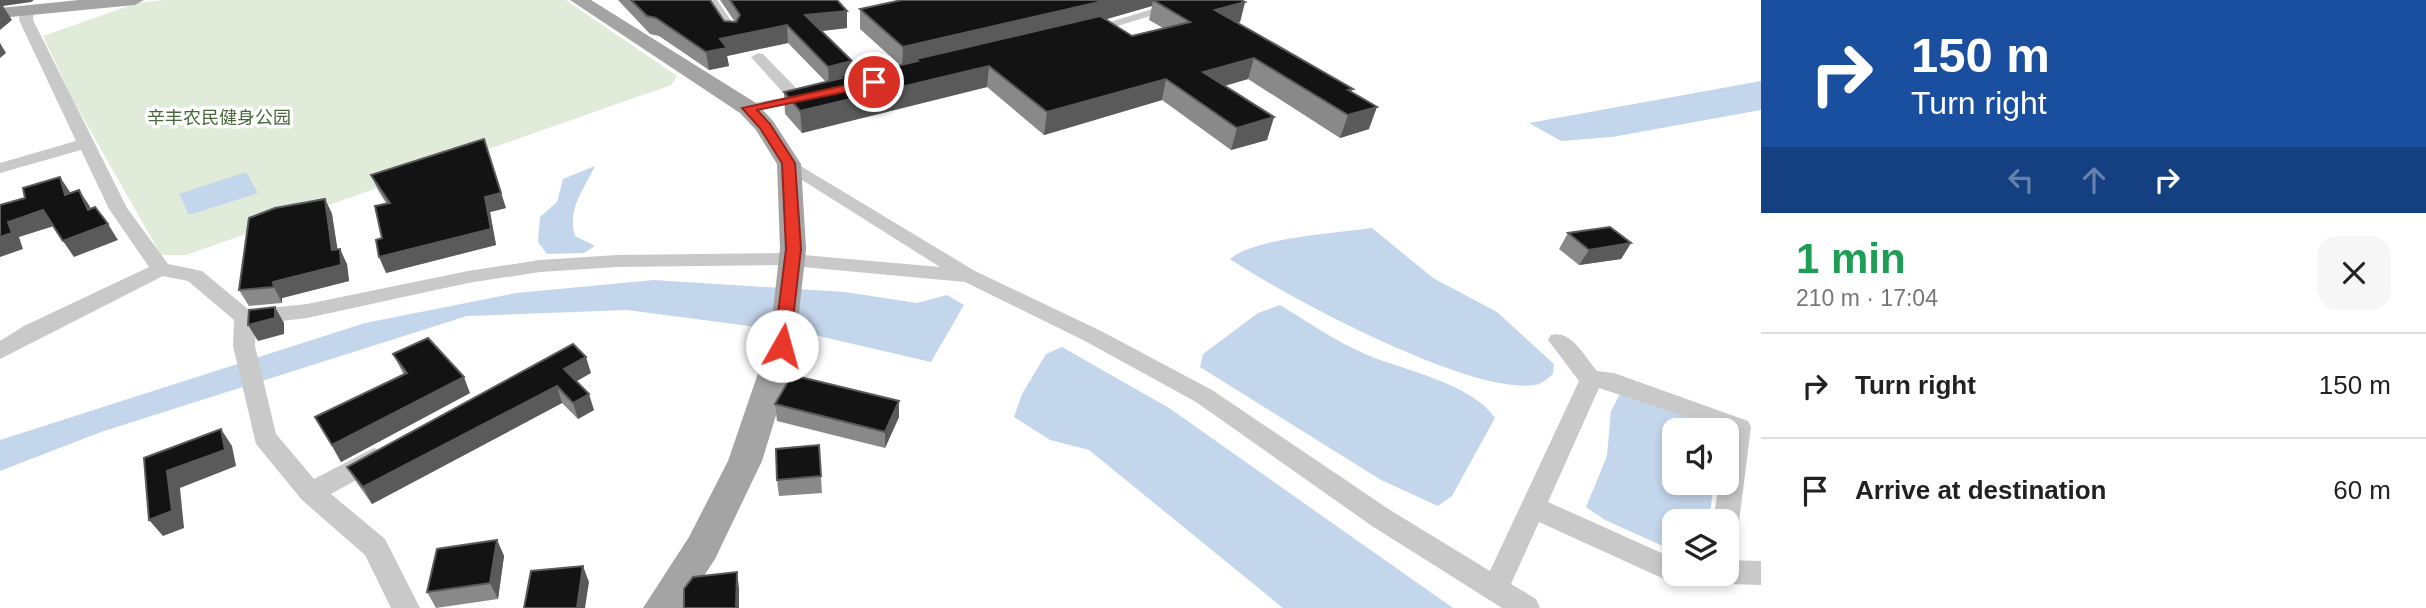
<!DOCTYPE html>
<meta charset="utf-8">
<style>
body{margin:0;font-family:Arial,"Noto Sans SC",sans-serif;background:#f6f6f6;color:#222;height:100vh;display:flex;flex-direction:column;font-size:26px;white-space:nowrap}
*{box-sizing:border-box;margin:0}
p{font-size:23px;color:#767676}
.icon{flex:none;width:38px;height:38px;fill:none;stroke:currentColor;stroke-width:2;stroke-linecap:round;stroke-linejoin:round}
.map{position:relative;flex:1;overflow:hidden}
.sheet{display:flex;flex-direction:column;background:#fff;width:665px}
.sheet>*{flex:none}
.banner{background:#1a4fa0;color:#fff;overflow:hidden}
.controls{position:absolute;left:1662px;top:418px;display:grid;gap:14px}
.controls a{display:grid;place-items:center;width:77px;height:77px;border-radius:14px;background:#fff;box-shadow:0 4px 10px #0003;font-size:35px}
.pin{position:absolute;display:grid;place-items:center;width:60px;height:60px;color:#fff;margin:-30px;border:4px solid #fff;border-radius:50%;box-shadow:0 2px 7px #0007}
.me{position:absolute;width:77px;margin:-38px;rotate:7deg;stroke-linejoin:round;filter:drop-shadow(0 0 5px #0008)}
.turn{display:flex;align-items:center;gap:24px;height:147px;padding:0 35px;font-size:32px}
.turn .icon{width:91px;height:91px;stroke-width:2.5}
.turn b{display:block;font-size:49px;line-height:60px}
.lanes{display:flex;align-items:center;height:66px;padding:0 35px;background:#0003;justify-content:center;gap:35px;direction:ltr}
.lanes .off{opacity:.35}
.round{display:grid;place-items:center;flex:none;width:74px;height:74px;border-radius:21px;background:#f6f6f6}
.overview{display:flex;align-items:center;justify-content:space-between;height:119px;padding:0 35px}
h1{font-size:42px;font-weight:700;line-height:52px;color:#1e9e55}
ul{padding:0;list-style:none}
li{display:flex;align-items:center;gap:21px;height:105px;padding:0 35px;border-top:2px solid #e0e0e0}
li div{flex:1}
li b{display:block;font-size:26px}
li em{font-style:normal}
main{display:flex;flex:1;min-height:0}
.map>svg:first-child{display:block}
.green{fill:#e0ebd9}
.water{fill:#c4d6eb}
.lines{fill:none;stroke-linecap:round;stroke-linejoin:round}
.minor{fill:#c9c9c9;fill-rule:evenodd}
.major{fill:#a4a4a4;fill-rule:evenodd}
.major-bridge{stroke:#a4a4a4;stroke-width:26}
.wall{fill:#898989;fill-rule:evenodd}
.shaded-wall{fill:#5a5a5a}
.building{fill:#131313;stroke:#5a5a5a;stroke-width:2}
.route{fill:#e93729;stroke:#97241b;stroke-width:2}
.labels{text-anchor:middle;dominant-baseline:central;stroke-width:7;stroke-linejoin:round;paint-order:stroke}
.far-park-label{font-size:18px;fill:#486839;stroke:#fff}
</style>
<main>
<div class="map">
<svg width="1761" height="608" viewBox="0 0 1761 608">
<rect width="100%" height="100%" fill="#fff"/>
<polygon class="green" points="163,0 566,0 677,76 671,85 186,255 161,255 74,102 43,36 137,3"/>
<g class="water">
<polygon points="1761,81 1761,110 1612,137 1561,141 1529,123"/>
<path d="M 595,166 C 584,189 567,209 575,236 L 595,246 L 584,253 L 547,254 L 538,242 L 540,217 L 557,202 L 563,179 Z"/>
<polygon points="246,172 258,193 189,215 179,194"/>
<path d="M 1372,228 L 1433,278 L 1497,312 L 1554,364 L 1553,374 C 1548,378 1542,384 1535,385 C 1470,395 1287,297 1230,259 C 1253,238 1338,233 1372,228 Z"/>
<polygon points="654,280 845,292 917,303 947,295 964,305 931,362 810,334 627,310 467,316 101,432 0,471 0,440 365,323 516,293"/>
<path d="M 1280,305 C 1308,322 1335,341 1365,354 C 1402,370 1472,383 1495,418 L 1452,496 L 1438,506 L 1381,480 L 1200,367 L 1203,354 L 1258,313 Z"/>
<polygon points="1062,347 1169,408 1453,608 1283,608 1089,450 1050,440 1014,417 1022,394 1046,354"/>
<polygon points="1620,394 1722,427 1722,430 1675,430 1675,483 1714,483 1709,521 1675,522 1675,547 1665,547 1605,520 1586,507 1607,456 1611,411"/>
</g>
<g class="lines">
<g class="minor">
<polygon points="703,0 717,0 740,34 738,37 728,37"/>
<polygon points="1159,0 1175,0 1183,6 1088,35 1081,31 1165,5"/>
<path d="M 27,7 L 34,11 L 33,20 L 127,208 L 168,264 L 202,271 L 249,310 L 307,304 L 468,271 L 540,260 L 617,255 L 781,253 L 940,267 L 783,168 L 780,164 L 783,160 L 789,159 L 975,271 L 1101,331 L 1212,390 L 1390,510 L 1490,571 L 1579,381 L 1548,340 L 1551,335 C 1571,329 1585,357 1597,371 L 1614,373 L 1748,421 L 1751,427 L 1739,522 L 1735,530 L 1727,533 L 1727,522 L 1713,522 L 1719,483 L 1727,483 L 1727,430 L 1599,388 L 1548,502 L 1675,559 L 1675,574 L 1688,574 L 1685,581 L 1675,584 L 1539,522 L 1511,584 L 1536,599 L 1540,608 L 1502,608 L 1372,526 L 1196,402 L 1085,341 L 965,282 L 781,265 L 617,267 L 540,272 L 468,283 L 307,318 L 256,324 L 255,346 L 276,434 L 314,479 L 374,448 L 383,451 L 386,458 L 383,465 L 331,494 L 385,539 L 420,608 L 391,608 L 365,555 L 302,500 L 256,444 L 233,346 L 234,320 L 188,281 L 163,276 L 0,359 L 0,341 L 24,326 L 149,267 L 109,209 L 81,150 L 0,173 L 0,163 L 76,141 L 19,20 L 20,11 Z"/>
<polygon points="758,53 763,54 802,94 818,94 818,100 742,111 742,105 787,97 751,57"/>
<polygon points="1727,560 1761,561 1761,585 1727,584 1717,581 1714,574 1727,574"/>
</g>
<g class="major">
<polygon points="79,0 144,0 135,5 0,18 0,8"/>
<polygon points="570,0 591,0 756,103 773,121 801,164 806,249 802,255 784,255 780,249 777,164 756,130 740,113"/>
<polygon points="782,337 792,340 797,347 762,461 715,559 683,608 643,608 689,537 728,461 767,347 772,340"/>
</g>
<polyline class="major-bridge" points="782,347 793,249"/>
</g>
<g class="wall">
<path d="M 618,0 L 710,0 L 724,21 L 735,22 L 720,0 L 837,0 L 847,28 L 821,31 L 852,73 L 867,73 L 900,65 L 860,29 L 860,9 L 902,0 L 1241,0 L 1245,2 L 1240,22 L 1238,23 L 1353,89 L 1351,92 L 1369,129 L 1340,138 L 1248,79 L 1225,86 L 1274,117 L 1267,140 L 1231,150 L 1162,100 L 1044,135 L 987,87 L 802,133 L 785,114 L 784,92 L 826,82 L 788,43 L 727,56 L 729,66 L 709,70 L 659,36 L 650,34 ZM 1152,6 L 1149,20 L 1163,28 L 1132,36 L 1107,19 Z"/>
<polygon points="371,175 506,208 490,212 496,245 386,273 382,238 386,203 378,190"/>
<polygon points="325,199 332,214 337,249 347,264 349,281 282,298 282,303 249,306 239,290"/>
<polygon points="1568,233 1631,243 1621,259 1579,265 1559,249"/>
<polygon points="393,354 470,393 341,462 315,417 404,375"/>
<polygon points="591,373 577,381 594,410 578,419 562,403 372,504 357,483 347,467"/>
<polygon points="775,404 899,417 885,448 777,421"/>
<polygon points="819,445 822,493 779,496 777,480"/>
<polygon points="497,540 504,556 498,599 436,608 427,592"/>
</g>
<g class="shaded-wall">
<polygon points="0,0 34,0 31,2 3,6 12,20 0,30"/>
<polygon points="1108,0 1153,0 1152,6 1096,22 918,61 916,59 915,65 902,68 903,47"/>
<polygon points="1245,2 1240,22 1210,30 1215,10"/>
<polygon points="847,11 847,28 805,33 805,15"/>
<polygon points="787,25 788,43 727,56 729,66 709,70 706,52 720,39"/>
<polygon points="0,43 6,53 0,58"/>
<polygon points="1254,58 1248,79 1198,93 1203,72"/>
<polygon points="852,61 852,80 840,76 840,82 829,85 828,67"/>
<polygon points="989,66 987,87 802,133 800,111"/>
<polygon points="1166,79 1162,100 1044,135 1047,112"/>
<polygon points="1377,107 1369,129 1340,138 1348,115"/>
<polygon points="1274,117 1267,140 1231,150 1237,128"/>
<polygon points="484,139 506,208 490,212 496,245 386,273 379,257 485,197"/>
<polygon points="60,177 70,192 75,210 65,195"/>
<polygon points="79,190 89,205 99,225 88,210"/>
<polygon points="325,199 332,214 340,265 340,249 347,264 349,281 282,298 282,303 274,287 273,282 332,250"/>
<polygon points="43,210 54,226 19,237 23,249 0,257 0,237 8,222"/>
<polygon points="108,224 118,240 74,257 63,241"/>
<polygon points="1631,243 1621,259 1579,265 1589,250"/>
<polygon points="275,307 284,323 284,334 258,341 248,325"/>
<polygon points="586,357 591,373 569,385 564,369"/>
<polygon points="464,377 470,393 341,462 332,445"/>
<polygon points="557,386 562,403 372,504 363,487"/>
<polygon points="589,394 594,410 578,419 573,403"/>
<polygon points="899,401 899,417 885,448 885,432"/>
<polygon points="221,429 232,446 236,466 180,488 184,528 163,536 149,520 167,471"/>
<polygon points="497,540 504,556 498,599 490,583"/>
<polygon points="583,566 589,582 585,608 577,608"/>
<polygon points="737,572 739,588 739,608 736,608"/>
</g>
<g class="building">
<polygon points="631,0 710,0 724,21 736,22 740,15 730,0 837,0 847,11 805,15 852,61 828,67 787,25 720,39 727,48 706,52 656,18 647,16"/>
<polygon points="902,0 1108,0 903,47 860,9"/>
<polygon points="1153,0 1241,0 1245,2 1215,10 1353,89 1348,90 1377,107 1348,115 1254,58 1203,72 1274,117 1237,128 1166,79 1047,112 989,66 800,111 784,92 842,78 840,76 864,70 867,73 918,61 916,59 1100,16 1132,36 1190,22"/>
<polygon points="484,139 501,193 485,197 491,229 379,257 376,240 382,238 375,206 390,203 371,175"/>
<polygon points="60,177 65,195 79,190 88,210 95,207 108,224 63,241 43,210 8,222 12,233 0,237 0,205 25,198 23,188"/>
<polygon points="325,199 332,250 340,249 341,265 273,282 274,287 239,290 249,218 275,208"/>
<polygon points="1610,227 1631,243 1589,250 1568,233"/>
<polygon points="275,307 275,318 248,325 249,310"/>
<polygon points="428,338 464,377 332,445 315,417 407,373 393,354"/>
<polygon points="573,344 586,357 564,369 589,394 573,403 557,386 363,487 347,467"/>
<polygon points="792,375 899,401 885,432 775,404"/>
<polygon points="221,429 225,450 167,471 172,511 149,520 144,458"/>
<polygon points="819,445 821,476 777,480 776,449"/>
<polygon points="497,540 490,583 427,592 437,549"/>
<polygon points="583,566 577,608 524,608 531,571"/>
<polygon points="737,572 736,608 684,608 684,589 693,577"/>
</g>
<polygon class="route" points="874,79 880,82 878,85 757,110 770,124 795,163 801,249 790,346 788,351 776,351 774,346 786,249 782,163 760,128 742,108"/>
<g class="labels">
<g class="far-park-label">
<text x="219" y="118">辛丰农民健身公园</text>
</g>
</g>
</svg>
<div class="controls">
<a><svg class="icon" aria-label="sound" viewBox="0 0 24 24"><path d="M4 9h4l5-4v14l-5-4H4zM17 9q2 3 0 6"/></svg></a>
<a><svg class="icon" aria-label="layers" viewBox="0 0 24 24"><path d="M12 4l9 5-9 5-9-5zM3 14l9 5 9-5"/></svg></a>
</div>
<div class="pin" style="left:874px;top:82px;background:#d93025"><svg class="icon" aria-label="arrive" viewBox="0 0 24 24"><path d="M6 21V4h12l-3 4 3 4H6"/></svg></div>
<svg class="me" style="left:782px;top:346px" viewBox="-20 -20 40 40"><circle r="19" fill="#fff"/><path d="M0-13L10 11 0 6-10 11z" fill="#e93729"/></svg>
</div>
<section class="sheet">
<div class="banner">
<div class="turn"><svg class="icon" aria-label="right" viewBox="0 0 24 24"><path d="M7 20v-9h11M14 6l5 5-5 5"/></svg><div><b>150 m</b>Turn right</div></div>
<div class="lanes"><svg class="icon off" aria-label="left" viewBox="0 0 24 24"><path d="M17 20v-9H6M10 6l-5 5 5 5"/></svg><svg class="icon off" aria-label="ahead" viewBox="0 0 24 24"><path d="M12 20V5M6 11l6-6 6 6"/></svg><svg class="icon" aria-label="right" viewBox="0 0 24 24"><path d="M7 20v-9h11M14 6l5 5-5 5"/></svg></div>
</div>
<div class="overview"><div><h1>1 min</h1><p>210 m · 17:04</p></div><a class="round"><svg class="icon" aria-label="close" viewBox="0 0 24 24"><path d="M6 6l12 12M18 6L6 18"/></svg></a></div>
<ul>
<li><svg class="icon" aria-label="right" viewBox="0 0 24 24"><path d="M7 20v-9h11M14 6l5 5-5 5"/></svg><div><b>Turn right</b></div><em>150 m</em></li>
<li><svg class="icon" aria-label="arrive" viewBox="0 0 24 24"><path d="M6 21V4h12l-3 4 3 4H6"/></svg><div><b>Arrive at destination</b></div><em>60 m</em></li>
</ul>
</section>
</main>
